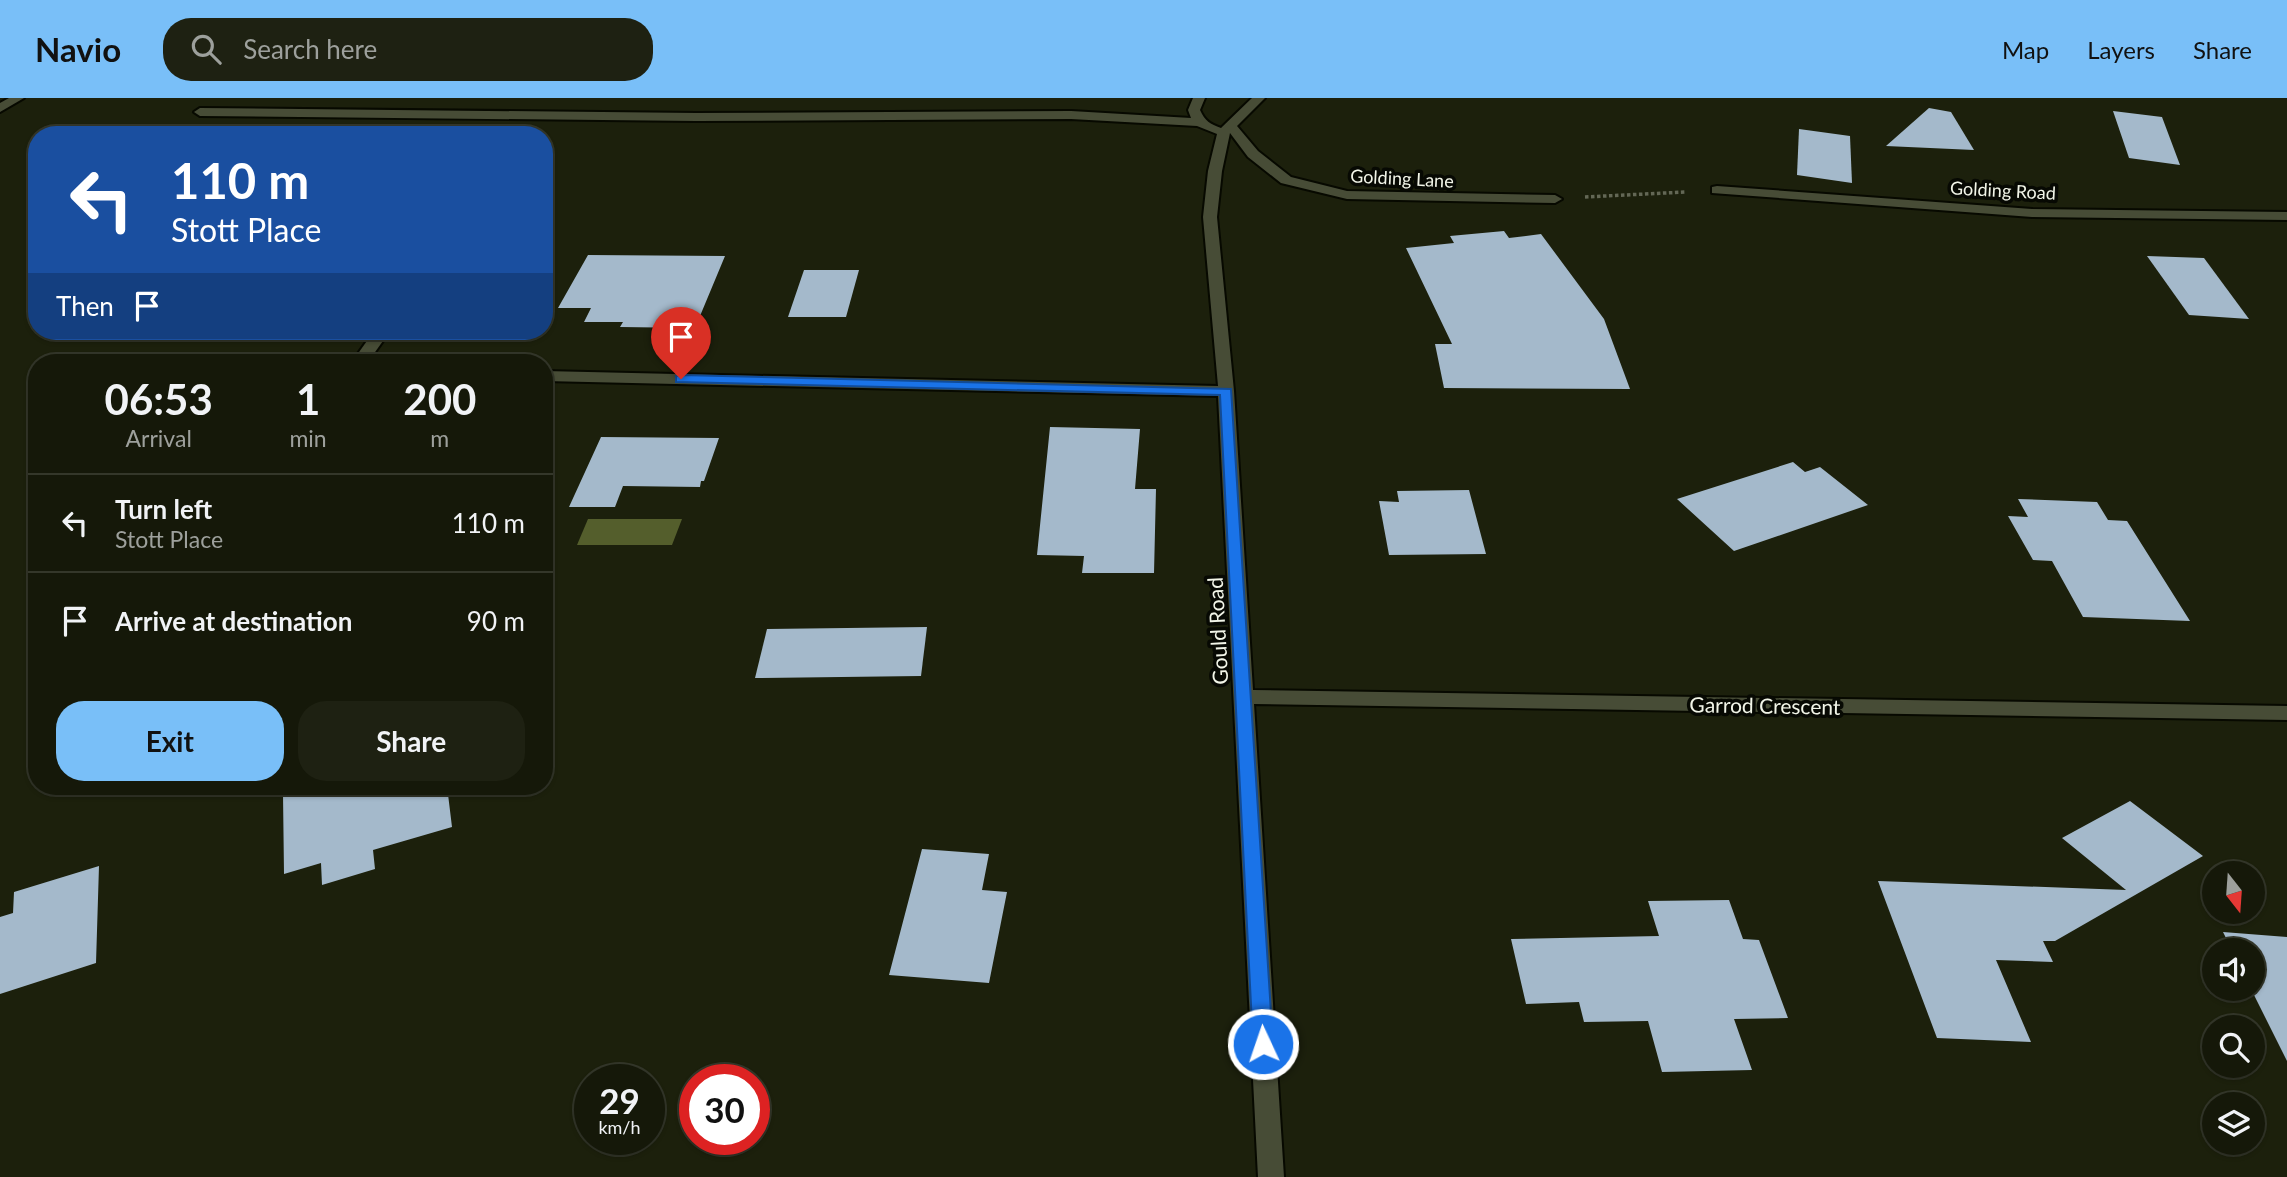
<!DOCTYPE html>
<style>
body{margin:0;font-family:Lato,sans-serif;background:#1e2112;color:#f1f3f6;height:100vh;display:flex;flex-direction:column;font-size:26px;white-space:nowrap}
*{box-sizing:border-box;margin:0}
p{font-size:23px;color:#9da09c}
.icon{flex:none;width:38px;height:38px;fill:none;stroke:currentColor;stroke-width:2;stroke-linecap:round;stroke-linejoin:round}
.map{position:relative;flex:1;overflow:hidden}
.details{position:absolute;left:28px;top:256px;width:525px;height:441px;display:flex;flex-direction:column;background:#151809;border-radius:28px;box-shadow:0 2px 5px #0004,0 0 0 2px #34372a}
.details>*{flex:none}
.guide{position:absolute;left:28px;top:28px;width:525px;height:214px;border-radius:28px;box-shadow:0 2px 5px #0004,0 0 0 2px #34372a;background:#1a4fa0;color:#fff;overflow:hidden}
.needle{width:46px;rotate:163deg}
.buttons{position:absolute;left:2202px;top:763px;display:grid;gap:14px}
.buttons a{display:grid;place-items:center;width:63px;height:63px;border-radius:50%;background:#151809;box-shadow:0 2px 5px #0004,0 0 0 2px #34372a;font-size:35px}
.speed{position:absolute;left:574px;top:966px;display:flex;gap:14px;font-size:35px;font-weight:700;text-align:center}
.speed>*{display:grid;place-content:center;width:91px;height:91px;border-radius:50%;background:#151809;box-shadow:0 2px 5px #0004,0 0 0 2px #34372a;line-height:1}
.speed small{font-size:18px;font-weight:400}
.speed .limit{border:10px solid #d22;background:#fff;color:#111}
.pin{position:absolute;display:grid;place-items:center;width:60px;height:60px;color:#fff;margin:-72px -30px;border-radius:50% 50% 50% 0;rotate:-45deg;box-shadow:0 0 7px #0007}
.pin .icon{rotate:45deg}
.me{position:absolute;width:77px;margin:-38px;rotate:357deg;stroke-linejoin:round;filter:drop-shadow(0 0 5px #0008)}
.turn{display:flex;align-items:center;gap:24px;height:147px;padding:0 28px;font-size:32px}
.turn .icon{width:91px;height:91px;stroke-width:2.5}
.turn b{display:block;font-size:49px;line-height:60px}
.then{display:flex;align-items:center;height:66px;padding:0 28px;background:#0003;gap:14px;font-size:26px}
.eta{display:flex;justify-content:space-evenly;align-items:center;height:119px;text-align:center}
.eta b{font-size:42px;font-weight:700;line-height:49px}
.cta{display:flex;gap:14px;margin-top:auto;padding:14px 28px}
.cta a{flex:1;height:80px;border-radius:28px;background:#79bff8;color:#111;font-size:28px;font-weight:700;line-height:80px;text-align:center}
.cta a+a{background:#1e2112;color:#f1f3f6}
ul{padding:0;list-style:none}
li{display:flex;align-items:center;gap:21px;height:98px;padding:0 28px;border-top:2px solid #34372a}
li div{flex:1}
li b{display:block;font-size:26px}
li em{font-style:normal}
header{display:flex;align-items:center;gap:42px;box-sizing:border-box;height:98px;padding:0 35px;background:#79bff8;color:#111}
header strong{font-size:33px}
nav{display:flex;gap:38px;margin-inline-start:auto;font-size:24px}
.search{width:490px;height:63px;background:#1e2112;display:flex;align-items:center;gap:18px;box-sizing:border-box;padding:0 24px;border-radius:28px;color:#9da09c;font-size:26px}
.map>svg:first-child{display:block}
.water{fill:#545e2c}
.building{fill:#a4b9cb}
.lines{fill:none;stroke-linecap:round;stroke-linejoin:round}
.minor-casing{stroke:#070900;stroke-width:4}
.path{stroke:#636755;stroke-width:3.5;stroke-dasharray:3.5 2.5;stroke-linecap:butt}
.minor{fill:#474c36;fill-rule:evenodd}
.route{fill:#1a73e8;stroke:#114b97;stroke-width:2}
.labels{text-anchor:middle;dominant-baseline:central;stroke-width:7;stroke-linejoin:round;paint-order:stroke}
.far-street-label{font-size:18px;fill:#f2f5e8;stroke:#070903}
.street-label{font-size:21px;fill:#f2f5e8;stroke:#070903}
</style>
<header>
<strong>Navio</strong>
<div class="search"><svg class="icon" aria-label="search" viewBox="0 0 24 24"><circle cx="10" cy="10" r="6"/><path d="M15 15l6 6"/></svg>Search here</div>
<nav><a>Map</a><a>Layers</a><a>Share</a></nav>
</header>
<div class="map">
<svg width="2287" height="1079" viewBox="0 0 2287 1079">
<rect width="100%" height="100%" fill="#1c200c"/>
<polygon class="water" points="588,421 682,421 672,447 577,447"/>
<g class="building">
<polygon points="1929,10 1951,14 1974,52 1886,48"/>
<polygon points="2113,13 2162,19 2180,67 2129,60"/>
<polygon points="1799,31 1850,38 1852,85 1797,77"/>
<polygon points="1504,133 1509,140 1541,136 1604,221 1630,291 1444,290 1435,246 1452,246 1406,150 1454,145 1450,138"/>
<polygon points="588,157 725,158 695,230 620,229 623,224 584,224 591,210 558,210"/>
<polygon points="2147,158 2204,160 2249,221 2189,217"/>
<polygon points="804,172 859,172 846,219 788,219"/>
<polygon points="1050,329 1140,331 1135,391 1156,391 1154,475 1082,475 1084,458 1037,457"/>
<polygon points="601,339 719,340 704,383 701,383 700,389 623,388 615,409 569,409"/>
<polygon points="1793,364 1805,374 1820,369 1868,407 1734,453 1677,401"/>
<polygon points="1469,392 1486,456 1389,457 1379,403 1399,404 1397,393"/>
<polygon points="2018,401 2097,404 2108,422 2127,423 2190,523 2083,519 2052,463 2033,462 2008,418 2028,419"/>
<polygon points="927,529 921,578 755,580 767,531"/>
<polygon points="312,688 447,688 452,729 373,752 375,771 322,787 321,765 284,776 283,696"/>
<polygon points="2130,703 2203,758 2055,843 2043,843 2053,864 1996,862 2031,944 1937,940 1878,783 2126,792 2062,740"/>
<polygon points="922,751 989,756 982,792 1007,794 989,885 889,877"/>
<polygon points="99,768 96,865 0,896 0,819 13,815 14,794"/>
<polygon points="1729,802 1743,841 1759,842 1788,920 1734,921 1752,972 1662,974 1648,923 1584,924 1579,904 1526,906 1511,841 1659,838 1648,803"/>
<polygon points="2223,834 2287,839 2287,963 2251,891 2252,852 2232,852"/>
</g>
<g class="lines">
<defs>
<g id="minor">
<polygon points="9,0 24,0 0,14 0,5"/>
<path d="M 1193,0 L 1205,0 L 1200,12 C 1205,23 1210,26 1221,30 L 1252,0 L 1265,0 L 1237,28 L 1258,53 L 1291,79 L 1347,93 L 1555,97 L 1562,101 L 1555,105 L 1347,101 L 1281,85 L 1248,59 L 1230,35 L 1222,73 L 1217,119 L 1234,293 L 1253,592 L 2287,608 L 2287,622 L 1254,606 L 1284,1079 L 1258,1079 L 1218,298 L 544,283 L 544,273 L 1218,288 L 1203,119 L 1208,73 L 1217,36 L 1197,28 L 1071,21 L 696,23 L 200,18 L 194,14 L 200,10 L 696,15 L 1071,13 L 1191,20 L 1188,12 Z"/>
<polygon points="1717,88 2032,111 2287,114 2287,122 2032,119 1712,95 1712,89"/>
<polygon points="374,233 390,233 368,264 352,264"/>
</g>
</defs>
<use href="#minor" class="minor-casing"/>
<polyline class="path" points="1585,99 1685,94"/>
<use href="#minor" class="minor"/>
</g>
<polygon class="route" points="681,277 1231,291 1273,946 1271,952 1263,955 1256,952 1253,946 1220,297 676,284 676,278"/>
<g class="labels">
<g class="far-street-label">
<text transform="translate(1402 80) rotate(3)">Golding Lane</text>
<text transform="translate(2003 92) rotate(3)">Golding Road</text>
</g>
<g class="street-label">
<text transform="translate(1217 533) rotate(-93)">Gould Road</text>
<text transform="translate(1765 607) rotate(1)">Garrod Crescent</text>
</g>
</g>
</svg>
<div class="buttons">
<a><svg class="needle" viewBox="-14 -14 28 28"><path d="M0-13l5 13h-10z" fill="#e53935"/><path d="M0 13l5-13h-10z" fill="#9da09c"/></svg></a>
<a><svg class="icon" aria-label="sound" viewBox="0 0 24 24"><path d="M4 9h4l5-4v14l-5-4H4zM17 9q2 3 0 6"/></svg></a>
<a><svg class="icon" aria-label="search" viewBox="0 0 24 24"><circle cx="10" cy="10" r="6"/><path d="M15 15l6 6"/></svg></a>
<a><svg class="icon" aria-label="layers" viewBox="0 0 24 24"><path d="M12 4l9 5-9 5-9-5zM3 14l9 5 9-5"/></svg></a>
</div>
<div class="speed"><div>29<small>km/h</small></div><div class="limit">30</div></div>
<div class="pin" style="left:681px;top:281px;background:#d93025"><svg class="icon" aria-label="arrive" viewBox="0 0 24 24"><path d="M6 21V4h12l-3 4 3 4H6"/></svg></div>
<svg class="me" style="left:1263px;top:946px" viewBox="-20 -20 40 40"><circle r="17" fill="#1a73e8" stroke="#fff" stroke-width="3"/><path d="M0-11L8 9 0 5-8 9z" fill="#fff"/></svg>
<div class="guide">
<div class="turn"><svg class="icon" aria-label="left" viewBox="0 0 24 24"><path d="M17 20v-9H6M10 6l-5 5 5 5"/></svg><div><b>110 m</b>Stott Place</div></div>
<div class="then">Then<svg class="icon" aria-label="arrive" viewBox="0 0 24 24"><path d="M6 21V4h12l-3 4 3 4H6"/></svg></div>
</div>
<section class="details">
<div class="eta">
<div><b>06:53</b><p>Arrival</p></div>
<div><b>1</b><p>min</p></div>
<div><b>200</b><p>m</p></div>
</div>
<ul>
<li><svg class="icon" aria-label="left" viewBox="0 0 24 24"><path d="M17 20v-9H6M10 6l-5 5 5 5"/></svg><div><b>Turn left</b><p>Stott Place</p></div><em>110 m</em></li>
<li><svg class="icon" aria-label="arrive" viewBox="0 0 24 24"><path d="M6 21V4h12l-3 4 3 4H6"/></svg><div><b>Arrive at destination</b></div><em>90 m</em></li>
</ul>
<div class="cta"><a>Exit</a><a>Share</a></div>
</section>
</div>
